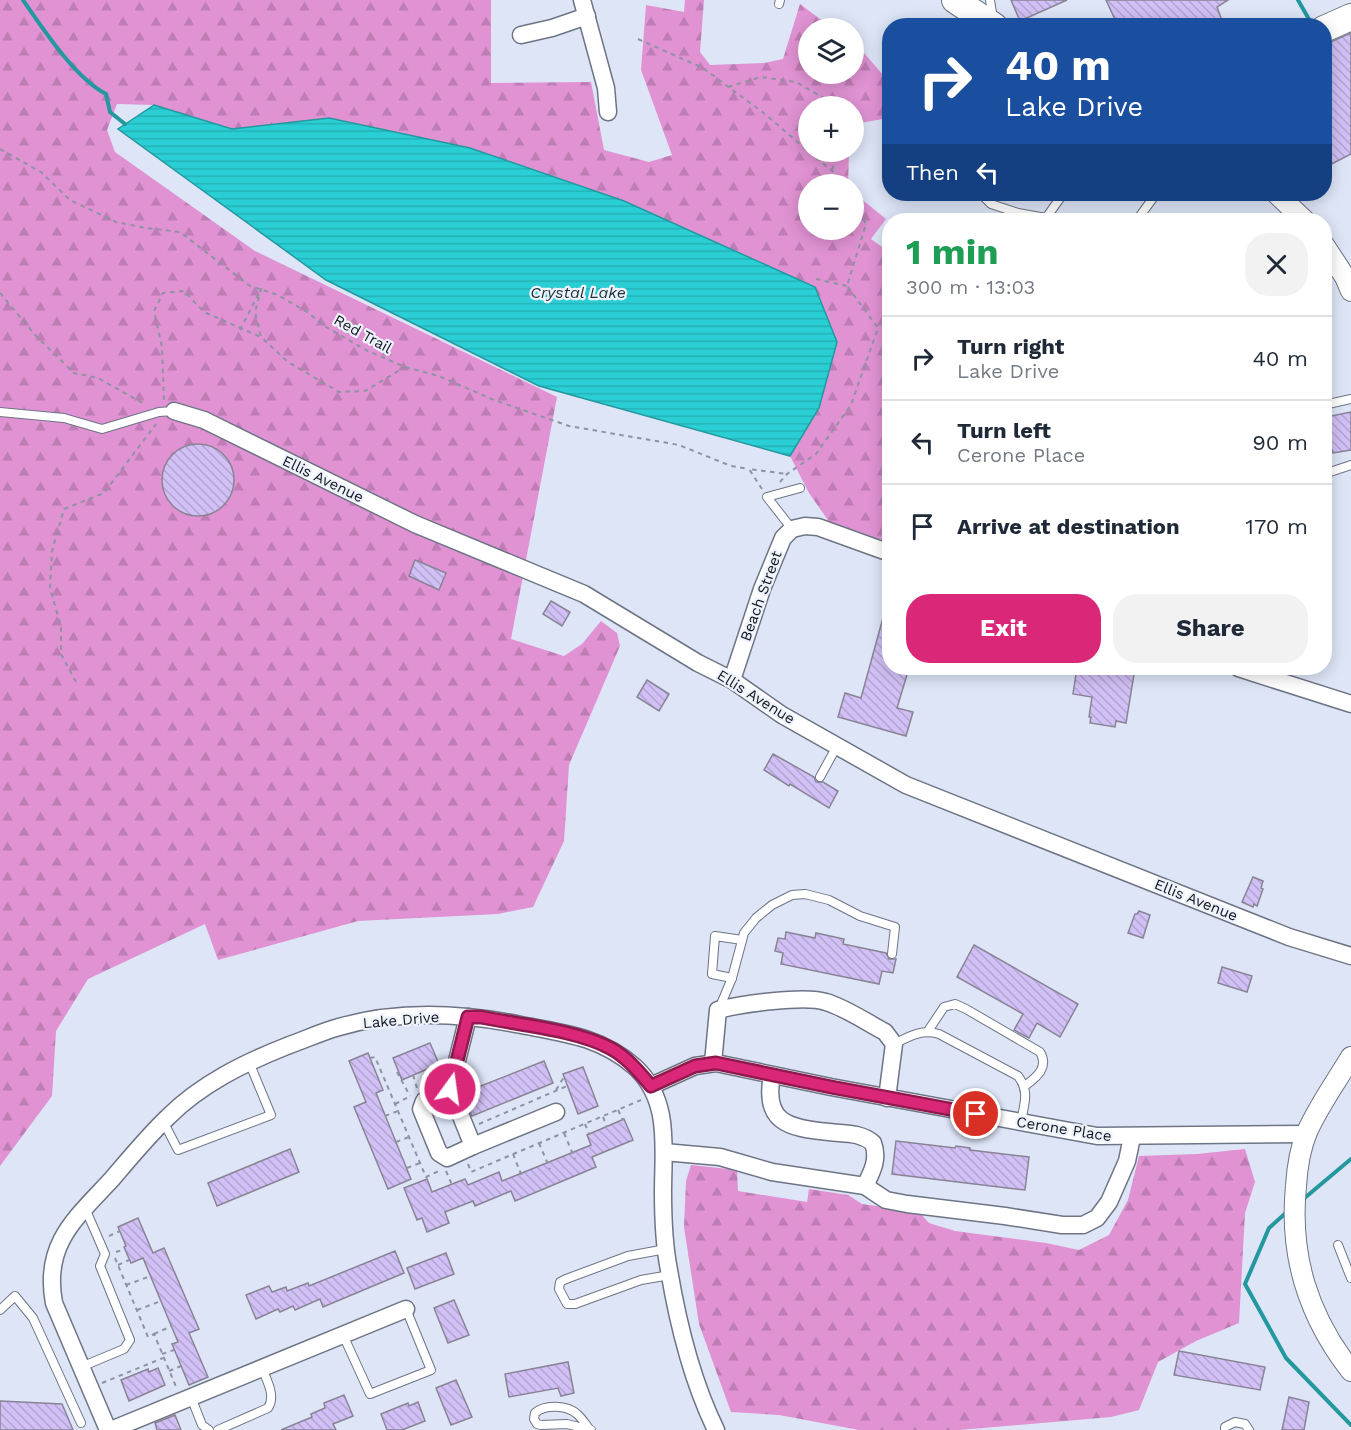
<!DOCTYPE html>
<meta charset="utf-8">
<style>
body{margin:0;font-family:"Work Sans",sans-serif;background:#f2f2f3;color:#1f2937;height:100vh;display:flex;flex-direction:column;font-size:22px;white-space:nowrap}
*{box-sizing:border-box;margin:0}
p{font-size:20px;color:#747a83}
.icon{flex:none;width:33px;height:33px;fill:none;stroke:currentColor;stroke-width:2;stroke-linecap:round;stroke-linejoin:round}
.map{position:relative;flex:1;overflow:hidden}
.drawer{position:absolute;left:882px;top:213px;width:450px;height:462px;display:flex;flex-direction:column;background:#fff;border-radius:24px;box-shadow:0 3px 15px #0003}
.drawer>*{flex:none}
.banner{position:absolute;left:882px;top:18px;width:450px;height:183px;border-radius:24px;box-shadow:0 3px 15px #0003;background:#1a4fa0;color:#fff;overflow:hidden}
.controls{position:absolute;left:798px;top:18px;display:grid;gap:12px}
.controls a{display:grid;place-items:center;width:66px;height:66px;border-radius:50%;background:#fff;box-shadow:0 3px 15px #0003;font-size:30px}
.pin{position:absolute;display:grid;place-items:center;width:51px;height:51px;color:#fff;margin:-26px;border:3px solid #fff;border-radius:50%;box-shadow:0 2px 6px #0007}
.me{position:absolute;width:66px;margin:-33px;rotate:14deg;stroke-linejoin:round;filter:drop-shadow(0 0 4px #0008)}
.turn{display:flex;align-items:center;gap:21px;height:126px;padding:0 24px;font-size:27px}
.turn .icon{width:78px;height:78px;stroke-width:2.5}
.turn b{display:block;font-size:42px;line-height:51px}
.then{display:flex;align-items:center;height:57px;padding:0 24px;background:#0003;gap:12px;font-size:22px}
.round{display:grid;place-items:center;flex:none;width:63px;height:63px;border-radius:24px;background:#f2f2f3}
.overview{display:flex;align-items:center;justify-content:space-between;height:102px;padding:0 24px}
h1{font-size:36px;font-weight:700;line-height:45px;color:#1e9e55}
.button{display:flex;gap:12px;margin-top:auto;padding:12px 24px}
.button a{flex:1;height:69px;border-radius:24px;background:#db2777;color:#fff;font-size:24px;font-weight:700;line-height:69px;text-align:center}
.button a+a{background:#f2f2f3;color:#1f2937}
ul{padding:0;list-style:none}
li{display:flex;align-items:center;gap:18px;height:84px;padding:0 24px;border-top:2px solid #e0e1e3}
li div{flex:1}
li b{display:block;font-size:22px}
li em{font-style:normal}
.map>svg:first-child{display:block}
.forest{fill:url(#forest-firs)}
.water{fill:url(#water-rules);stroke:#23989e;stroke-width:1.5}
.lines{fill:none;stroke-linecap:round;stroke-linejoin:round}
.stream{stroke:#23989e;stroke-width:4}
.building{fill:url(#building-back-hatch);stroke:#898495;stroke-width:1.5}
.service-casing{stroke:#6d7484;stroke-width:10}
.minor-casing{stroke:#6d7484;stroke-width:19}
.tertiary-casing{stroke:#6d7484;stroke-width:22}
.primary-casing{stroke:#6d7484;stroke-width:28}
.path{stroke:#8d94a1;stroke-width:2;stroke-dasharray:4.5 4.5;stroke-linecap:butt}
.service{stroke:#fff;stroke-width:8}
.minor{stroke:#fff;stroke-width:16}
.tertiary{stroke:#fff;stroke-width:20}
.primary{stroke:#fff;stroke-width:26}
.route-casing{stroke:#8e194d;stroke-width:15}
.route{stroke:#db2777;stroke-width:10}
.labels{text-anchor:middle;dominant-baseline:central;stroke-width:4.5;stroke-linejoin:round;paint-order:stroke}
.street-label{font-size:15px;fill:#14171d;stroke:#edf2fd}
.water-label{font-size:16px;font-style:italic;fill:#1a3334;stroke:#edf2fd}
</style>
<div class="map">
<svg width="1351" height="1430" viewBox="0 0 1351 1430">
<defs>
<pattern id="forest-firs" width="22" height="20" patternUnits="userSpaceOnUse" patternTransform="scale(1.5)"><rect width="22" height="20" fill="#e092d3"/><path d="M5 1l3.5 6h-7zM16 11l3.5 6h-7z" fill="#bf7db5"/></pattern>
<pattern id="water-rules" width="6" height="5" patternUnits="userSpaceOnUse" patternTransform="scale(1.5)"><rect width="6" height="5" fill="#2acfd5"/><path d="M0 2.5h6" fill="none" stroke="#25b1b6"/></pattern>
<pattern id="building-back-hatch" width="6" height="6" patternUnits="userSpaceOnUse" patternTransform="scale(1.5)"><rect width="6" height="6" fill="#d1c0f5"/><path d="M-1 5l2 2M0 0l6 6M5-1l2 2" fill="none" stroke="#b3a4d2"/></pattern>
</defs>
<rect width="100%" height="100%" fill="#dde5f7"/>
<g class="forest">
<polygon points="0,0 491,0 491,83 591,82 604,150 649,162 672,155 641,70 646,5 684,12 685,0 704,0 700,52 710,65 764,63 783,59 800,4 832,28 808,28 808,74 854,74 854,45 865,54 889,82 889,118 854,124 854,106 808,106 808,152 849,152 848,184 808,184 808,230 854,230 854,193 886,219 871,239 889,252 889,542 830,523 809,493 790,456 819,408 815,287 624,201 470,148 329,118 232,129 154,105 117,104 107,130 115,152 255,251 557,397 511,639 564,656 582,644 601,621 617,633 620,646 569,765 564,841 533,907 498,914 358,921 218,960 205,924 88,979 56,1031 52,1096 0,1166"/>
<polygon points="1245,1149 1255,1182 1245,1213 1239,1323 1196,1341 1158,1362 1139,1410 1111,1417 959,1430 859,1430 779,1415 731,1412 699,1324 684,1227 686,1181 691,1165 737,1170 738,1191 807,1202 809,1189 848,1195 862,1204 919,1212 929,1223 955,1231 1046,1243 1079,1250 1109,1235 1128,1200 1139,1156 1197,1154"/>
</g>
<polygon class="water" points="154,105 232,129 329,118 470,148 624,201 815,287 837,342 819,408 790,456 539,386 326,280 118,129"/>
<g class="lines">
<g class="stream">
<path d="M 23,0 C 43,29 75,78 106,94 L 110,112 L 125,124"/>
<polyline points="1298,0 1310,21"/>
<polyline points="1301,1201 1351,1159"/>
<polyline points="1288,1211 1269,1228 1245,1284 1286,1358 1351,1425"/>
</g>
</g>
<g class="building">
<polygon points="1011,0 1067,0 1020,21"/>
<polygon points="1106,0 1228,0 1217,7 1224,26 1118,26"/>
<polygon points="1351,33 1351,154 1324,168 1324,45"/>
<polygon points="1351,412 1351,450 1333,453 1332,450 1324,452 1324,424 1327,424 1326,417"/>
<circle cx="198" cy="480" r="36"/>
<polygon points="415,560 446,573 439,590 409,576"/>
<polygon points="551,601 570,612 562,626 543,614"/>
<polygon points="886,607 890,608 890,668 909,668 897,708 913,712 906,736 838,717 845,693 861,698"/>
<polygon points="1077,668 1135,668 1126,723 1116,721 1115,727 1090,723 1091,717 1089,717 1092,697 1073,694"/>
<polygon points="647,680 669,694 659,711 637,697"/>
<polygon points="773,754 814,777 816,782 823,782 838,791 829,808 790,784 789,786 764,770"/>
<polygon points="1253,877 1263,881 1261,888 1263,889 1257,906 1254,904 1253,907 1242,902"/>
<polygon points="1139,911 1150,915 1143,938 1128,933 1135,914 1137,914"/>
<polygon points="786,932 815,938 816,933 844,939 843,944 886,953 889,959 896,959 893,973 882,971 879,984 781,964 783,953 775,951 778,938 785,939"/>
<polygon points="974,945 1078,1004 1060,1037 1037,1023 1029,1038 1014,1030 1023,1014 957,977"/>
<polygon points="1222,967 1252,976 1247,992 1218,983"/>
<polygon points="430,1043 439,1064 402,1080 393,1058"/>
<polygon points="368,1053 383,1090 376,1093 411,1179 388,1189 354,1107 366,1102 349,1061"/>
<polygon points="544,1061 553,1083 472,1116 463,1093"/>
<polygon points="583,1067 598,1106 578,1114 563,1074"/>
<polygon points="624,1119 633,1140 592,1157 596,1167 515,1201 511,1191 475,1206 473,1201 445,1212 449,1223 427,1232 422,1218 417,1220 404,1188 427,1179 432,1192 465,1179 468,1185 499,1172 502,1181 591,1145 587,1135"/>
<polygon points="896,1141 955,1148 956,1146 970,1148 970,1150 1029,1157 1025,1190 892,1174"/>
<polygon points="290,1149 299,1172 217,1206 208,1183"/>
<polygon points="138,1218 153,1253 164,1248 199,1329 189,1333 208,1377 189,1385 172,1344 178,1342 143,1258 131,1263 124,1247 126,1246 118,1227"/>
<polygon points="395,1251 404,1273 323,1307 320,1299 295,1310 293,1306 280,1312 278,1309 256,1319 246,1295 269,1286 272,1292 286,1287 287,1291 308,1283 309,1286"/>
<polygon points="446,1253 454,1274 415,1289 407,1268"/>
<polygon points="454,1300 469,1335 448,1343 434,1308"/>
<polygon points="1179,1351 1265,1367 1260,1390 1174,1375"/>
<polygon points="568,1362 574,1393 561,1396 558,1388 509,1397 505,1374"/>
<polygon points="158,1368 165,1385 129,1401 121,1380 148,1369 149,1372"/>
<polygon points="456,1380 472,1417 451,1425 436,1388"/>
<polygon points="344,1395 353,1416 333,1424 336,1430 281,1430 312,1417 311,1414 325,1408 324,1403"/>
<polygon points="1289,1397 1309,1402 1304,1430 1282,1430"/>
<polygon points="0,1401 62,1404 73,1430 0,1430"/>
<polygon points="418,1402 425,1421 402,1430 387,1430 381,1414 408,1403 409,1406"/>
<polygon points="175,1415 181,1430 157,1430 155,1423"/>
</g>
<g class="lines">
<defs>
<g id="service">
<polyline points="990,0 993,19"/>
<polyline points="779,4 780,0"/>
<polyline points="981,194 991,204 1018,213 1046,218 1063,194"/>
<polyline points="1137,220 1156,194"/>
<polyline points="1324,405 1351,399"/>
<polyline points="0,412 64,418 102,429 159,412 174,411"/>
<polyline points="1324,474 1351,465"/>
<polyline points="792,529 767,497 800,488"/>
<polyline points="820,777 837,746"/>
<polyline points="732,978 712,974 715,936 742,940"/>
<polyline points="719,1009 732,978 744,933 756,918 772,905 792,895 805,894 829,900 860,916 895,927 892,954"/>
<path d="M 928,1031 L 944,1007 L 955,1004 L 966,1009 L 1040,1052 C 1049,1067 1037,1077 1026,1085"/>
<path d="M 894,1044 C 910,1036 921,1029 939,1034 L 1018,1076 C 1030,1092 1024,1104 1021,1122"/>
<polyline points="163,1121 178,1150 271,1115 249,1062"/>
<polyline points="1338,1245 1351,1278"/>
<polyline points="666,1249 628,1256 566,1279 560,1282 559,1289 567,1304 575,1304 641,1280 670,1275"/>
<polyline points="0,1310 15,1296 33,1318 81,1423"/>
<polyline points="343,1335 370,1394 431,1370 406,1309"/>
<polyline points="81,1367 124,1349 130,1340 100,1266 105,1254 85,1208"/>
<polyline points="191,1397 202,1425 209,1430"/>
<path d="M 218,1430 L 268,1408 C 276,1396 267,1381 262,1368"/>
<path d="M 590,1430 C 586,1425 582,1418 577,1414 C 567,1405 545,1404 535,1413 L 534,1419 L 537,1424 L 541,1425 L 567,1424 L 591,1430"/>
<polyline points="1225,1430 1225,1427 1235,1422 1245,1424 1249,1430"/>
</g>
<g id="minor">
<polyline points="582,0 606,88 608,112"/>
<polyline points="521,35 552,28 587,16"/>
<polyline points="174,411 204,420 415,524 584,594 698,663 732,680 782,715 906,785 1289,937 1351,956"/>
<polyline points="1238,668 1351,704"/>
<polyline points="732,680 762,589 783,538 792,529 805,526 818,527 890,553"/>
<polyline points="468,1017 450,1089 473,1146 556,1112"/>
<path d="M 713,1063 L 718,1010 C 741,1004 805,995 826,1002 C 846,1008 866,1022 885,1032 L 894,1044 L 887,1098"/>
<path d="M 772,1075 C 763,1122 787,1128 829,1132 C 844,1134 860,1132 873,1143 C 879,1159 872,1172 865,1186"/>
<polyline points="651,1086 695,1066 716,1063 831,1087 1097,1136 1307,1134"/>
<polyline points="450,1089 424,1101 421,1109 439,1153 447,1158 473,1146"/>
<polyline points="664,1152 720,1157 772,1172 865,1186 886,1200 907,1204 1005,1216 1062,1225 1083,1225 1097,1218 1109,1202 1127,1161 1132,1137"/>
<path d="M 108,1430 L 54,1303 C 43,1244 75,1219 112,1179 C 130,1158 148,1136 168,1117 C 201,1084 244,1063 287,1046 C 304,1040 321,1032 339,1027 C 398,1010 462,1013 521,1025 C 564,1033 601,1037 635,1067 C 671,1100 663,1148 663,1192 C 663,1218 664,1245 669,1270 C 678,1324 692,1381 716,1430"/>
<polyline points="111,1430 406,1309"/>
</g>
<g id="tertiary">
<polyline points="1277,194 1304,220"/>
<polyline points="1324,245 1345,277 1351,291"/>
<path d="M 1351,1057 C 1336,1082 1319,1105 1307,1132 C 1300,1149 1297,1169 1296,1186 C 1289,1256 1308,1316 1351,1371"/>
</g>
<g id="primary">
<polyline points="955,0 994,26"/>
<polyline points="1324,29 1351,17"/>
</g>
</defs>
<use href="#service" class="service-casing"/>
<use href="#minor" class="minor-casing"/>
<use href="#tertiary" class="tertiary-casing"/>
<use href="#primary" class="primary-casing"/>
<g class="path">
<polyline points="638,39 703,68 765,114 808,151"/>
<polyline points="728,87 761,77 796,82 829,101 832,106"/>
<polyline points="0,149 41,172 70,200 116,222 146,228 180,232 250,286 278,295 307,312 326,327 366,350 405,367 439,376 494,400 569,426 679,445 731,466 749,469"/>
<polyline points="809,152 841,178 845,184"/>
<polyline points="832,170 837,152"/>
<polyline points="816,279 847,286"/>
<polyline points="0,293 37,337 74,373 98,378 146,405"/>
<polyline points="240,330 261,289 255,312 261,337 288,362 339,392 365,391 405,367"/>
<polyline points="164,400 162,347 154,311 163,293 184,291 204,312 261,337"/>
<polyline points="780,482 787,474 816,454 851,405 878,328 847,286 866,224 854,201"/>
<polyline points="762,489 749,469 787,474"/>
<polyline points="76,682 61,654 61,627 50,588 52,551 64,509 104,493 156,424"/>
<polyline points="370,1058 375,1057 426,1177 441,1170"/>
<polyline points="429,1068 434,1081"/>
<polyline points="397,1072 410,1096"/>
<polyline points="413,1075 417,1088"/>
<polyline points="556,1090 564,1077"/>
<polyline points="395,1104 409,1097"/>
<polyline points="618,1110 623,1120"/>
<polyline points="385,1116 398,1111"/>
<polyline points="603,1117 607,1127"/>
<polyline points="479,1124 567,1086"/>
<polyline points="585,1124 589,1134"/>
<polyline points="564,1133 575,1159"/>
<polyline points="396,1142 409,1137"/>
<polyline points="539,1143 550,1169"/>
<polyline points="513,1154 523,1179"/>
<polyline points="468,1164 471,1172 641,1100"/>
<polyline points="407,1168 420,1163"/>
<polyline points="446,1171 452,1185"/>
<polyline points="109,1236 120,1231"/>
<polyline points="116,1252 125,1249"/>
<polyline points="115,1258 148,1337 154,1334 177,1389"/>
<polyline points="118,1265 129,1260"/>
<polyline points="126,1285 151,1276"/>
<polyline points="137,1310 161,1301"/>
<polyline points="154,1334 172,1326"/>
<polyline points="162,1354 174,1350"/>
<polyline points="169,1371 181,1366"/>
<polyline points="102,1383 163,1358"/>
</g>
<use href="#service" class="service"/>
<use href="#minor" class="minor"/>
<use href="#tertiary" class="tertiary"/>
<use href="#primary" class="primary"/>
</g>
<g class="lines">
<defs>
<path id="route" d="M 450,1089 L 468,1017 L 481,1017 C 520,1025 576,1030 610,1048 C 627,1057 639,1072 651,1086 L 695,1066 L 716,1063 L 831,1087 L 976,1114"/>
</defs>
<use href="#route" class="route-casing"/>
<use href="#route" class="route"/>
</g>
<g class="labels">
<g class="street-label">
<text transform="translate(363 334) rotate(29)">Red Trail</text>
<text transform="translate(323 479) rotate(26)">Ellis Avenue</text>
<text transform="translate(761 596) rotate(-70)">Beach Street</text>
<text transform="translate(756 697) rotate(32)">Ellis Avenue</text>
<text transform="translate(1196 900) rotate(22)">Ellis Avenue</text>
<text transform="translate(401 1020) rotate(-5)">Lake Drive</text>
<text transform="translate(1064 1129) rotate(9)">Cerone Place</text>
</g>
<g class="water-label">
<text x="578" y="292">Crystal Lake</text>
</g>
</g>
</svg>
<div class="controls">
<a><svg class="icon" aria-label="layers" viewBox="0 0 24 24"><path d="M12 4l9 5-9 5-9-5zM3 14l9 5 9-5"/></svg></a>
<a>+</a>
<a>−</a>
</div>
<div class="pin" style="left:976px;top:1114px;background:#d93025"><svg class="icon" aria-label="arrive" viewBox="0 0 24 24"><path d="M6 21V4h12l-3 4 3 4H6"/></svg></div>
<svg class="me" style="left:450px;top:1089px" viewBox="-20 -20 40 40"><circle r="17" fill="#db2777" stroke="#fff" stroke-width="3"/><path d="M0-11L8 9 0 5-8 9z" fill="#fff"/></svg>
<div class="banner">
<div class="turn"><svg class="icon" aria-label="right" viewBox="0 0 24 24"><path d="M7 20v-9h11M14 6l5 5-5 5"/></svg><div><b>40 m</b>Lake Drive</div></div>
<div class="then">Then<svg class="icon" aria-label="left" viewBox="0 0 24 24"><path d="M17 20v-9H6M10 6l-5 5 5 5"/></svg></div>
</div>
<section class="drawer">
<div class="overview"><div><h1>1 min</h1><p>300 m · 13:03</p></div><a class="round"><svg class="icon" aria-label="close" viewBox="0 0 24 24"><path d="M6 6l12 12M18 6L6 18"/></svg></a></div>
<ul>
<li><svg class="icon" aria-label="right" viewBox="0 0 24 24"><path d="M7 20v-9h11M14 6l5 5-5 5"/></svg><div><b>Turn right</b><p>Lake Drive</p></div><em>40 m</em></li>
<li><svg class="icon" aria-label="left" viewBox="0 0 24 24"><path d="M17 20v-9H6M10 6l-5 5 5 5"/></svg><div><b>Turn left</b><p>Cerone Place</p></div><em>90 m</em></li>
<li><svg class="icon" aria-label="arrive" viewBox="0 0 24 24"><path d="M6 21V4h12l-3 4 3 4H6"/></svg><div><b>Arrive at destination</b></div><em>170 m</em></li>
</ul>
<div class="button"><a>Exit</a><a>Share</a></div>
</section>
</div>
